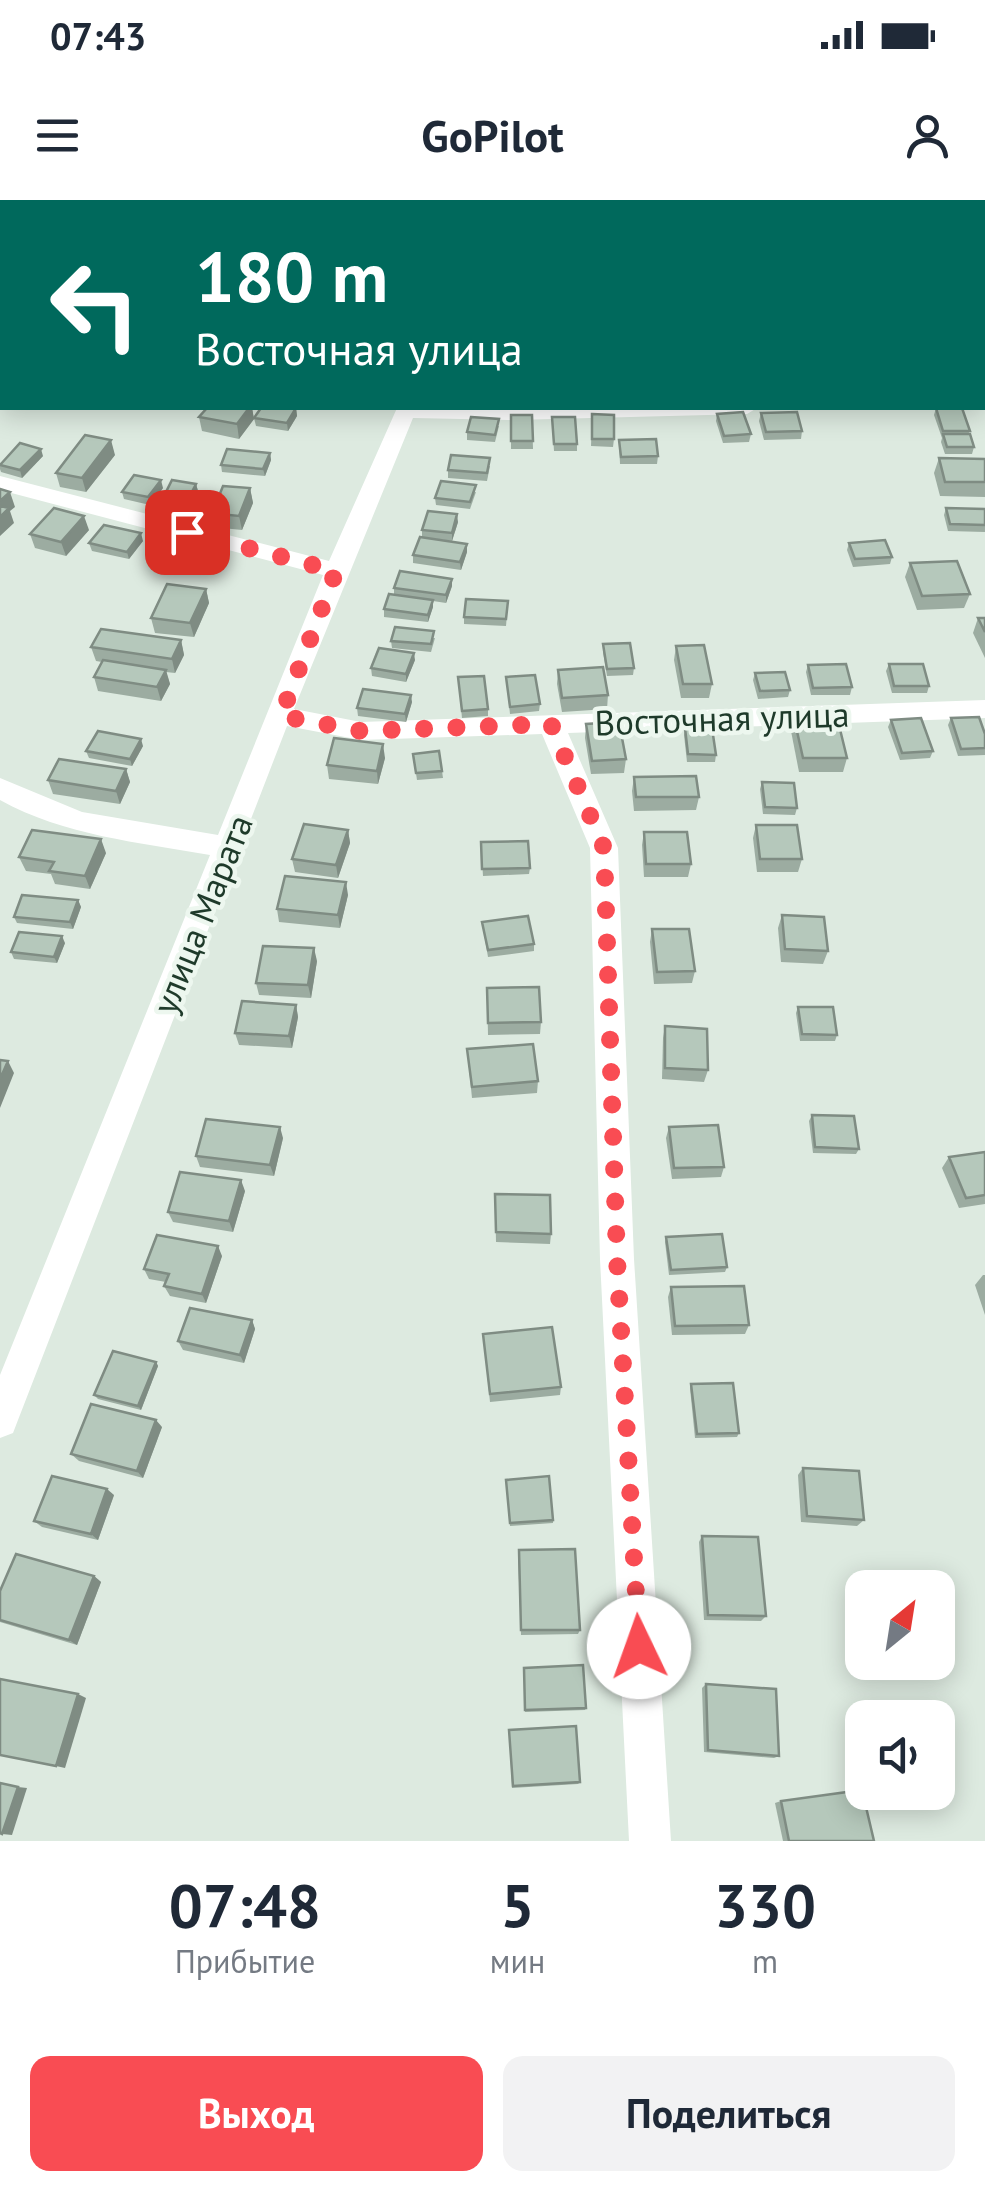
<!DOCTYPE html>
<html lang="ru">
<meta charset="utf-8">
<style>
body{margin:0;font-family:"PT Sans",sans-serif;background:#f2f2f3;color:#1f2937;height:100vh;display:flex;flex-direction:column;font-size:38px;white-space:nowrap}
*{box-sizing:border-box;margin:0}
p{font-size:32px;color:#747a83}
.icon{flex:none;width:55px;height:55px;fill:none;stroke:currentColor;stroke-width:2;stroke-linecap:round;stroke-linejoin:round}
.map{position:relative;height:1641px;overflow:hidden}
.panel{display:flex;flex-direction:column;background:#fff;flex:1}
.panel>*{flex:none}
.top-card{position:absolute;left:0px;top:0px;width:985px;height:210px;box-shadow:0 5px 25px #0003;background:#00695c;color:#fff;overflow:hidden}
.needle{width:65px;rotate:30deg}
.fabs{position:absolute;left:845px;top:1370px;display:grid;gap:20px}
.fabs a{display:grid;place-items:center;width:110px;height:110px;border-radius:20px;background:#fff;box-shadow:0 5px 25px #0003;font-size:50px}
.pin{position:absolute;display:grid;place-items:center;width:85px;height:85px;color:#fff;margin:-42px;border-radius:20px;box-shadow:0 5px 15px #0006}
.me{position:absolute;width:110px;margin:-55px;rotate:357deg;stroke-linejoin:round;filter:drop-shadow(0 0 8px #0008)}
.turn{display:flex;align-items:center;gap:35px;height:210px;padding:0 30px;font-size:45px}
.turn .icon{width:130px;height:130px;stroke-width:2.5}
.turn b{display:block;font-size:70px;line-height:85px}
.eta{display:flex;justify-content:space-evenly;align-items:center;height:170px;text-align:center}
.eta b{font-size:60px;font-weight:700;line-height:70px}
.action{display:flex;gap:20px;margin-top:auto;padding:20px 30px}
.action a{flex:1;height:115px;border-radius:20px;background:#f94c53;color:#fff;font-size:40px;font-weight:700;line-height:115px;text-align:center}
.action a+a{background:#f2f2f3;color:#1f2937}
.status{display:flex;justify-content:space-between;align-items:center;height:70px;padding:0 50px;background:#fff;direction:ltr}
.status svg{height:28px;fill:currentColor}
header{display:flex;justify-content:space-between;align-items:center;height:130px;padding:0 30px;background:#fff;font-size:45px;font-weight:700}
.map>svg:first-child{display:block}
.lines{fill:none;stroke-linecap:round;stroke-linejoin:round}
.major-casing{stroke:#c0c8c3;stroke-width:4}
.path{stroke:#7caf90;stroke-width:4;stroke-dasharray:4 5;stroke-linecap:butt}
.minor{fill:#fff;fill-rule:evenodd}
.major{fill:#5fa27e;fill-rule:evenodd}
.wall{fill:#9caca1}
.shaded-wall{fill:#7f8c83}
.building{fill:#b5c8bb;stroke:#7f8c83;stroke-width:2.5}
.route{stroke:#f94c53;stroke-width:18;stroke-dasharray:0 32.4}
.labels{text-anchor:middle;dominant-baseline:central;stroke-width:9;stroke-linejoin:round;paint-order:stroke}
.street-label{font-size:35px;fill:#1e3a2a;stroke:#edf7ef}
</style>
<div class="status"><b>07:43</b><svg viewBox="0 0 49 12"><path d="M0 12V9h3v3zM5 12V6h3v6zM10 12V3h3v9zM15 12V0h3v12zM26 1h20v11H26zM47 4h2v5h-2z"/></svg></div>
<header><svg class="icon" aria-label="menu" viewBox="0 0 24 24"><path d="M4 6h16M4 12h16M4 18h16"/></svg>GoPilot<svg class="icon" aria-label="person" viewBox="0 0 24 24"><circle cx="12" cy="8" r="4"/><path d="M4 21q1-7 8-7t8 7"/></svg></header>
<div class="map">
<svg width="985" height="1641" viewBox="0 0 985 1641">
<rect width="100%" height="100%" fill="#ddeae0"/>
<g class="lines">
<defs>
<polygon id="major" points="2,40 2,53 0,54 0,41"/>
</defs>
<use href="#major" class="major-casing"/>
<polyline class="path" points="195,2 200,0"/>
<g class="minor">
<polygon points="923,0 942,0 943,2 925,2"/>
<polygon points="982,142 985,143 985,161 982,160"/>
<rect x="982" y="191" width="3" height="12"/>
<path d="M 397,208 L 757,208 L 747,214 L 514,220 L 413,218 L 294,509 L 361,522 L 985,500 L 985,518 L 568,533 L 618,648 L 634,1059 L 671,1641 L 629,1641 L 600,1059 L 590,648 L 542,534 L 361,540 L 287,526 L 18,1220 L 13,1233 L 0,1238 L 0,1175 L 210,655 C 138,642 65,636 0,600 L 0,578 L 82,612 L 218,635 L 323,375 L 0,290 L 0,276 L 329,361 Z"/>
</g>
<use href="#major" class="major"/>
</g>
<g class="wall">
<polygon points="222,0 272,0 268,1 268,2 223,2"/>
<polygon points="528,0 558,0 557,2 528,2"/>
<rect x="870" y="0" width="27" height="2"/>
<polygon points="972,0 985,0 985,27 982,21 982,2 974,2"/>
<polygon points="207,208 252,208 254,219 239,239 202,231 199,217"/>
<polygon points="296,208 297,216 288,231 256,226 254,218"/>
<polygon points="936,208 970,231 968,234 974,247 972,254 945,254 941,242 942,238 934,215"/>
<polygon points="761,213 802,231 801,239 764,240 759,221"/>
<polygon points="592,214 614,239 613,247 591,246"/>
<polygon points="717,214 751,234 749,242 723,243 716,221"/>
<polygon points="511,215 532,215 533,249 511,249"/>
<polygon points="552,217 577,244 577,251 554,251"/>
<polygon points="499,226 495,242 467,240 467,232"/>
<polygon points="619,240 658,256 657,264 620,264"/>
<polygon points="270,253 271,260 265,276 222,272 221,265"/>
<polygon points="115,255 86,292 60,287 56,273"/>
<polygon points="43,256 22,278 1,272 0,269 0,263"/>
<polygon points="939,258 985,259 985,297 940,296 934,273"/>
<polygon points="490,266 487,281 448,278 448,270"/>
<polygon points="196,284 198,291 184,317 160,313 159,306"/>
<polygon points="163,288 150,305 124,299 122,292"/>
<polygon points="250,288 253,303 242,330 202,326 199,312 219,296"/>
<polygon points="476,292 470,309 436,305 435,298"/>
<polygon points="946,308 985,309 985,332 948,331 944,315"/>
<polygon points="458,322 452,341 422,337 422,330"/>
<polygon points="89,330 66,356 35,348 30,334"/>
<polygon points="143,341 129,359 92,351 89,343"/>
<polygon points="849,343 892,357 890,364 853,367 847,350"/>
<polygon points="467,352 461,370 413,363 413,355"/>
<polygon points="910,363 970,394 964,408 917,410 905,377"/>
<polygon points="452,379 452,386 446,403 433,401 433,407 428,422 384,417 384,409 394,394 394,388"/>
<polygon points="206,389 209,403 194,437 155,433 151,418"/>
<polygon points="508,401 506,426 464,424 464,417"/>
<polygon points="978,418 985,418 985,458 973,433"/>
<polygon points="435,438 431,452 392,448 391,441"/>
<polygon points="181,440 184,455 175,473 166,472 170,484 161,501 98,491 94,477 102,462 96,461 91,447"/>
<polygon points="603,444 634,468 633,475 607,476 603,452"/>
<polygon points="676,446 712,484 709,498 681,498 674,460"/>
<polygon points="415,460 406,482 372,476 371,468"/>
<polygon points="889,464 929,486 927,493 892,493 886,471"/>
<polygon points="808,465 852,487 850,495 811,495 806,472"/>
<polygon points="558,470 608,495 607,509 562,512 557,484"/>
<polygon points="755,473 790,490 788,497 758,499 753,480"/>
<polygon points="458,477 488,509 488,516 462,518"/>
<polygon points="506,477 540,504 539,511 510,514"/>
<polygon points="412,502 406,522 358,516 357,508"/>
<polygon points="794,518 847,558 843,572 799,572 791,531"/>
<polygon points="951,518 985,534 985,555 958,556 948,525"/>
<polygon points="891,520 933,551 930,558 900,560 888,527"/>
<polygon points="586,524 626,559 624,573 591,574 585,538"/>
<polygon points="685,528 716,555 715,562 687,562 684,535"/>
<polygon points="143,546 132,566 89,558 86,551"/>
<polygon points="413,554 442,571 443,578 417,580"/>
<polygon points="385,558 378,584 329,579 327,565"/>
<polygon points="126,569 130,582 120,604 53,594 48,580"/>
<polygon points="634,577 699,597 696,610 634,611 632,591"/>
<polygon points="762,582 797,608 795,615 763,614 760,589"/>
<polygon points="756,625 802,659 798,672 757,672 753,638"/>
<polygon points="348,630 350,643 338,678 295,672 292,659"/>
<polygon points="644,632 691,664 688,677 644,677 642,645"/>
<polygon points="481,642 530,668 529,674 483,676"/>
<polygon points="106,653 90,689 55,684 51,674 26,671 19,657"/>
<polygon points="348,695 340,728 279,722 277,709"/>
<polygon points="78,700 81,707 73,729 17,723 14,717"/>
<polygon points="782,715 828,751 823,764 781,762 778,728"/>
<polygon points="482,722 534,744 534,751 488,757"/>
<polygon points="652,729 695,771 692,783 654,784 650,742"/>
<polygon points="65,743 57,763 14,759 11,752"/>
<polygon points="317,761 311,798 259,795 256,783"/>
<polygon points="487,788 541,822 540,834 488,835"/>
<polygon points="296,805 298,817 292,848 239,845 235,833"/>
<polygon points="798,807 837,835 835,841 800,841 796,813"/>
<polygon points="665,826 708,870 704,882 662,879 663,838"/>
<polygon points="467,849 538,881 537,893 472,898"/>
<polygon points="812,915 859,949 856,954 813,953 809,921"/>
<polygon points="669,927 724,967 721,977 672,979 666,938"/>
<polygon points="283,938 274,976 200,967 196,956"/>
<polygon points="985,952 985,1004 959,1008 942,968 949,957"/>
<polygon points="245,991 233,1032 173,1022 168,1012"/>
<polygon points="495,994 551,1034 550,1044 496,1042"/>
<polygon points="666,1037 727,1067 725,1072 669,1075 665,1042"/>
<polygon points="222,1056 206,1103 170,1096 164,1086 166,1082 149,1079 144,1069"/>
<polygon points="983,1075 985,1075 985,1115 975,1085"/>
<polygon points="671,1087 749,1125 745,1134 672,1135 668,1097"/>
<polygon points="252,1120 255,1129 244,1163 183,1150 178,1141"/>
<polygon points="483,1134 561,1187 560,1195 490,1202"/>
<polygon points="156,1162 158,1166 141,1210 98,1199 94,1195"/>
<polygon points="691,1184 739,1233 737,1237 695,1238 690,1188"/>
<polygon points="162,1227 143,1278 79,1261 71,1254"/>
<polygon points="803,1268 864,1320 857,1326 801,1322 798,1275"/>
<polygon points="506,1280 553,1320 553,1323 510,1326"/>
<polygon points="114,1295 98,1340 42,1327 34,1321"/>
<polygon points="702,1336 766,1416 761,1421 704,1420 699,1342"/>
<polygon points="518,1356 580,1430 578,1434 521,1435"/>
<polygon points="94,1376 101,1382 77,1445 0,1422 0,1391"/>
<polygon points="524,1468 586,1508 585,1510 525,1512"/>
<polygon points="706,1484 779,1556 774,1558 704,1552 702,1488"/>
<polygon points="509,1530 580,1582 578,1584 512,1588"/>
<polygon points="781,1601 874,1641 783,1641 775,1603"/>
</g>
<g class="shaded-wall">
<polygon points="2,171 2,189 0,190 0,173"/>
<polygon points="249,208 252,208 254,219 239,239 237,224"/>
<polygon points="296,208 297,216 288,231 287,223"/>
<polygon points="111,240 115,255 86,292 82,278"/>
<polygon points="41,249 43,256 22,278 20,270"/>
<polygon points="270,253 271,260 265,276 263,269"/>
<polygon points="161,280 163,288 150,305 148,297"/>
<polygon points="196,284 198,291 184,317 183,309"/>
<polygon points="250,288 253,303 242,330 239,316"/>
<polygon points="10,292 15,307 10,311 14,323 0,336 0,301"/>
<polygon points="457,314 458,322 452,341 452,333"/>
<polygon points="84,316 89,330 66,356 61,342"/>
<polygon points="141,333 143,341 129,359 127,352"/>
<polygon points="467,344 467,352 461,370 460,362"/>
<polygon points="452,379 452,386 446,403 446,395"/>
<polygon points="206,389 209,403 194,437 190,423"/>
<polygon points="433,400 433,407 428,422 428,415"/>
<polygon points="181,440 184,455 175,473 172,459"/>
<polygon points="414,453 415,460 406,482 406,474"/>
<polygon points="166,470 170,484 161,501 157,487"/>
<polygon points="411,495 412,502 406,522 405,514"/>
<polygon points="141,539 143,546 132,566 130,559"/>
<polygon points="383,544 385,558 378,584 377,571"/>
<polygon points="126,569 130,582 120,604 116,591"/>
<polygon points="348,630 350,643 338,678 336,665"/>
<polygon points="101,639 106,653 90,689 85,676"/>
<polygon points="346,682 348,695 340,728 338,715"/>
<polygon points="78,700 81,707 73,729 70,722"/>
<polygon points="62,736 65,743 57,763 54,757"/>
<polygon points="314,748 317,761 311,798 308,785"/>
<polygon points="296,805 298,817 292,848 289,836"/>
<polygon points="8,861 14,873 0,908 0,879"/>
<polygon points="280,927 283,938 274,976 270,965"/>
<polygon points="241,980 245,991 233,1032 229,1021"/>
<polygon points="218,1046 222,1056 206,1103 202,1094"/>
<polygon points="252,1120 255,1129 244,1163 240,1155"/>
<polygon points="156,1162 158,1166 141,1210 138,1206"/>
<polygon points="156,1220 162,1227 143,1278 137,1271"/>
<polygon points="107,1289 114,1295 98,1340 91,1334"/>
<polygon points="94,1376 101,1382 77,1445 69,1440"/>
<polygon points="78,1494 86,1498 65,1568 56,1566"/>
<polygon points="18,1587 27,1588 12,1635 2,1634"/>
</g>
<g class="building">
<polygon points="234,0 264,0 260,2 241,2"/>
<polygon points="0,136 2,137 2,158 0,160"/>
<polygon points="207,208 249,208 237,224 199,217"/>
<polygon points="261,208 296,208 287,223 254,218"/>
<polygon points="936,208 962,208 970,231 943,231"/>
<polygon points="743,212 751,234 724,236 717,214"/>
<polygon points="797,212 802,231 766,232 761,213"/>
<polygon points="592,214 614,215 614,239 592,239"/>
<polygon points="511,215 532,215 533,241 511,241"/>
<polygon points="471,217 499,219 495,235 467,232"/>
<polygon points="552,217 575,217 577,244 554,244"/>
<polygon points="943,234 970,234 974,247 947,247"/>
<polygon points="85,235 111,240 82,278 56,273"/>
<polygon points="656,239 658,256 621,257 619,240"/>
<polygon points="20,243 41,249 20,270 0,265"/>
<polygon points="227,249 270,253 263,269 221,265"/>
<polygon points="451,255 490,258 487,273 448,270"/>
<polygon points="939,258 985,259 985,282 945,282"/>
<polygon points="134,275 161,280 148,297 122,292"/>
<polygon points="172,280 196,284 183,309 159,306"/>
<polygon points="441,281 476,285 470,302 435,298"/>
<polygon points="223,286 250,288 239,316 199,312 206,294 219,296"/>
<polygon points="0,289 10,292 0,301"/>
<polygon points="0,306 9,308 0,317"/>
<polygon points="54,308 84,316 61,342 30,334"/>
<polygon points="946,308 985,309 985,325 950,324"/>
<polygon points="428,311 457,314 452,333 422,330"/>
<polygon points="104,325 141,333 127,352 89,343"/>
<polygon points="420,337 467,344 460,362 413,355"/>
<polygon points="885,340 892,357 855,359 849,343"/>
<polygon points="957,361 970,394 922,396 910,363"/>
<polygon points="400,371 452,379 446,395 394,388"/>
<polygon points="167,384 206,389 190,423 151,418"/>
<polygon points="389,394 433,400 428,415 384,409"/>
<polygon points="466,399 508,401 506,419 464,417"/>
<polygon points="978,418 985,418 985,432"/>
<polygon points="395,427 434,431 431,444 391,441"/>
<polygon points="101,429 181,440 172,459 91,447"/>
<polygon points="630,443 634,468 607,469 603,444"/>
<polygon points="704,445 712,484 683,484 676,446"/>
<polygon points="379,448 414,453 406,474 371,468"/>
<polygon points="103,460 166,470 157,487 94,477"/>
<polygon points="846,464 852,487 813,488 808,465"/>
<polygon points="889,464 923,464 929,486 894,486"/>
<polygon points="603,467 608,495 562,498 558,470"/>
<polygon points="785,472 790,490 760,491 755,473"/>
<polygon points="535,475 540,504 510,507 506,477"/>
<polygon points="484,476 488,509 462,511 458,477"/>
<polygon points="363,489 411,495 405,514 357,508"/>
<polygon points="837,517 847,558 803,558 794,518"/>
<polygon points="979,517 985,534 985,548 961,549 951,518"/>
<polygon points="921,518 933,551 902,553 891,520"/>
<polygon points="619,522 626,559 592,561 586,524"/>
<polygon points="685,528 712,528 716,555 688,554"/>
<polygon points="98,531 141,539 130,559 86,551"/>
<polygon points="334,538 383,544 377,571 327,565"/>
<polygon points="439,551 442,571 416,573 413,554"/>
<polygon points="59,559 126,569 116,591 48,580"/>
<polygon points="696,576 699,597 636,597 634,577"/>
<polygon points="762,582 794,583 797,608 765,607"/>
<polygon points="304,624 348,630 336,665 292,659"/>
<polygon points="756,625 797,625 802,659 760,659"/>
<polygon points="32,630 101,639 85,676 49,671 54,662 19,657"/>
<polygon points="644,632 687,632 691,664 646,664"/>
<polygon points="528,641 530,668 482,669 481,642"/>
<polygon points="285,676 346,682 338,715 277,709"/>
<polygon points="22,695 78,700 70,722 14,717"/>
<polygon points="782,715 824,717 828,751 785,749"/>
<polygon points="528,716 534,744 488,750 482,722"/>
<polygon points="652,729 689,729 695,771 657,772"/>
<polygon points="19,732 62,736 54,757 11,752"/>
<polygon points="263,746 314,748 308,785 256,783"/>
<polygon points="539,787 541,822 488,823 487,788"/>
<polygon points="242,801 296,805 289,836 235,833"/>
<polygon points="798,807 833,807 837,835 802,834"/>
<polygon points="665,826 707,829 708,870 665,868"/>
<polygon points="533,844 538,881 472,887 467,849"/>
<polygon points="0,860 8,861 0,879"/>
<polygon points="812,915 854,916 859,949 815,947"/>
<polygon points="206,919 280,927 270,965 196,956"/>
<polygon points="718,925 724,967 674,968 669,927"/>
<polygon points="985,952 985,995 966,998 949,957"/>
<polygon points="180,972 241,980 229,1021 168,1012"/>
<polygon points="495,994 550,995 551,1034 496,1032"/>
<polygon points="722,1034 727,1067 671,1070 666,1037"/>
<polygon points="157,1035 218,1046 202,1094 164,1086 169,1074 144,1069"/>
<polygon points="744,1086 749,1125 675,1126 671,1087"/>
<polygon points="190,1108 252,1120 240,1155 178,1141"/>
<polygon points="552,1127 561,1187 490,1194 483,1134"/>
<polygon points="113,1151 156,1162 138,1206 94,1195"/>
<polygon points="733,1183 739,1233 697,1234 691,1184"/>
<polygon points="91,1204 156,1220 137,1271 71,1254"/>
<polygon points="803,1268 859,1271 864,1320 807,1316"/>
<polygon points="52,1276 107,1289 91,1334 34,1321"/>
<polygon points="549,1276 553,1320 510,1323 506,1280"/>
<polygon points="702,1336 758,1337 766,1416 708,1415"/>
<polygon points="575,1349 580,1430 521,1430 519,1350"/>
<polygon points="16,1354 94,1376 69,1440 0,1420 0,1391"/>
<polygon points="583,1465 586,1508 525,1510 524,1468"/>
<polygon points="0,1479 78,1494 56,1566 0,1555"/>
<polygon points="706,1484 776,1489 779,1556 708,1550"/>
<polygon points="576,1526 580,1582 513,1586 509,1530"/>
<polygon points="0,1583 18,1587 2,1634 0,1633"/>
<polygon points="862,1590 874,1641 789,1641 781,1601"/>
</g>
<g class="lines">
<polyline class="route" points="187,332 336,371 281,516 361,531 551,524 604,648 617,1059 639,1447"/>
</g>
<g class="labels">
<g class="street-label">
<text transform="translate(722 518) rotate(-2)">Восточная улица</text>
<text transform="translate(202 714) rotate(-68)">улица Марата</text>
</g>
</g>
</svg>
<div class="fabs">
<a><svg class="needle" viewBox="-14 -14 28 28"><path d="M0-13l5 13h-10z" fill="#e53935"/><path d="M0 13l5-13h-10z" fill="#747a83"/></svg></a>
<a><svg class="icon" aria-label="sound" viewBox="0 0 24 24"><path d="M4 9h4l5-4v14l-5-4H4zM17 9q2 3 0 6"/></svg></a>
</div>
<div class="pin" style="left:187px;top:332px;background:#d93025"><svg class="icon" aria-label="arrive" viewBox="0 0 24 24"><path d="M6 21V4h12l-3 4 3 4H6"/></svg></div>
<svg class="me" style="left:639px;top:1447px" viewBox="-20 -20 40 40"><circle r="19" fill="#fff"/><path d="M0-13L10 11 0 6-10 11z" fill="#f94c53"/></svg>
<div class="top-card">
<div class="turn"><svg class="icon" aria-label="left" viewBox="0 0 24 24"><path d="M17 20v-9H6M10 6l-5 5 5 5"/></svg><div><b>180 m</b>Восточная улица</div></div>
</div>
</div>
<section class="panel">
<div class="eta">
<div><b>07:48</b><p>Прибытие</p></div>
<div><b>5</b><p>мин</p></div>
<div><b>330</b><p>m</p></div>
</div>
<div class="action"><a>Выход</a><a>Поделиться</a></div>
</section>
